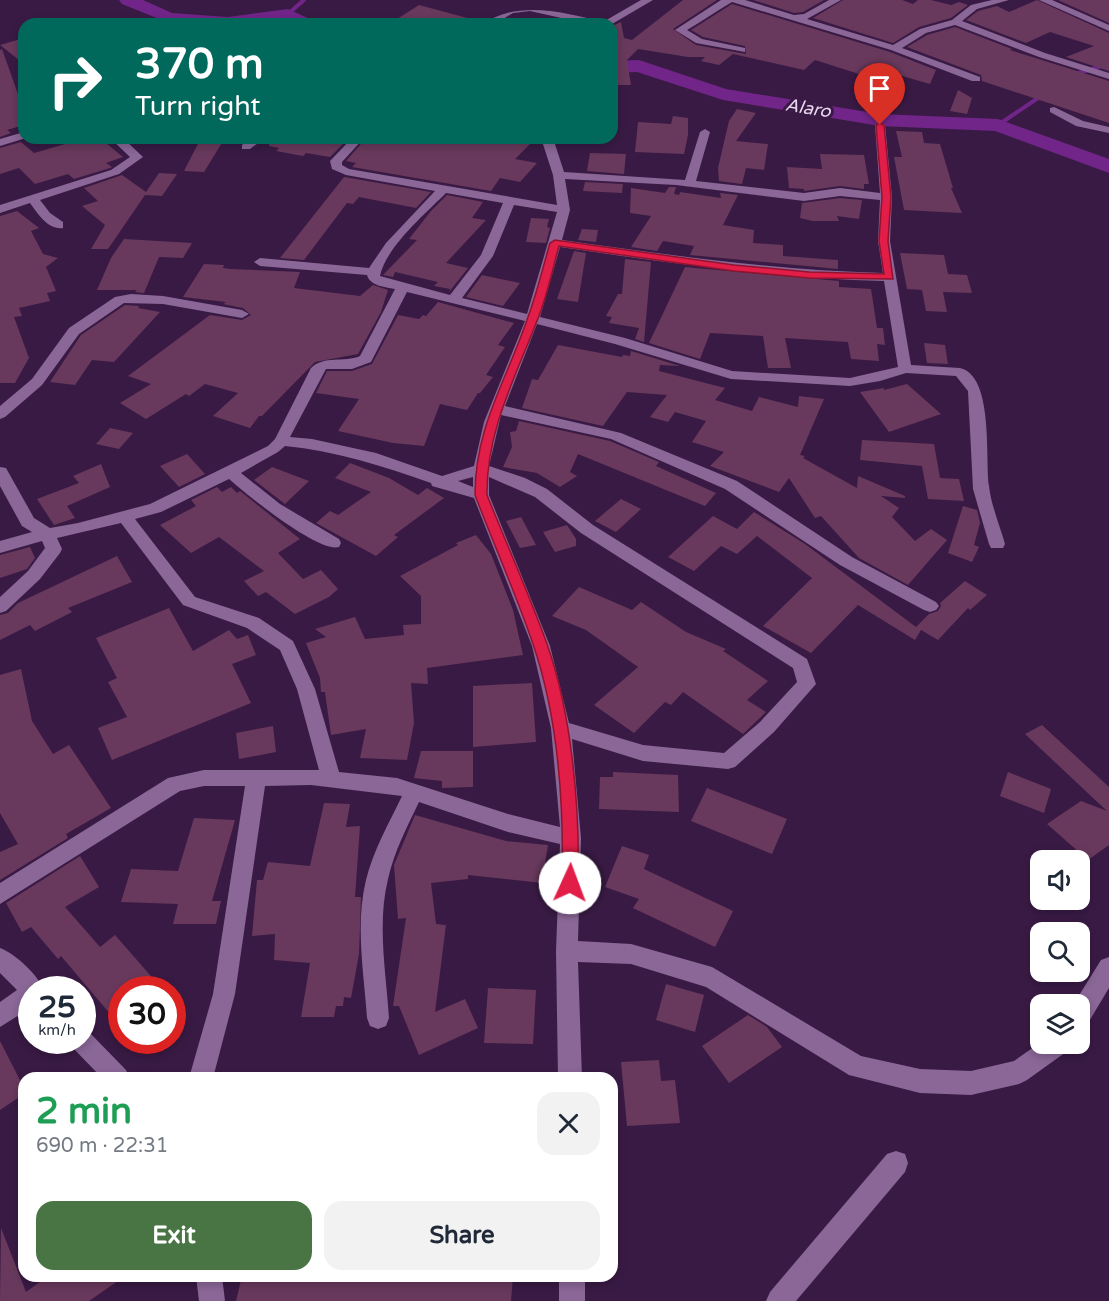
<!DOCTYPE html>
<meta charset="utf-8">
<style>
body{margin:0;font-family:"Varela Round",sans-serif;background:#f2f2f3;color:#1f2937;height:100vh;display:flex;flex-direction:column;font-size:22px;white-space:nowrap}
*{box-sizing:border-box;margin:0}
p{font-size:20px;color:#747a83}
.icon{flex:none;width:33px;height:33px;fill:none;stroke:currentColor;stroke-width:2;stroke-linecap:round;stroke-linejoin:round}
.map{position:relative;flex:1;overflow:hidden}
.details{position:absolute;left:18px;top:1072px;width:600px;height:210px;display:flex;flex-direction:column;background:#fff;border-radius:18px;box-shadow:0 3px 9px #0003}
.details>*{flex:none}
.guide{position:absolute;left:18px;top:18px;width:600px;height:126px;border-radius:18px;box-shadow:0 3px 9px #0003;background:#00695c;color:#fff;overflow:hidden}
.controls{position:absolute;left:1030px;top:850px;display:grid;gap:12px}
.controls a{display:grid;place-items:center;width:60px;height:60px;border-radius:12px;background:#fff;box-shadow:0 3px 9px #0003;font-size:30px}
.speed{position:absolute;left:18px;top:976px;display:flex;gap:12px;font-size:30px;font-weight:700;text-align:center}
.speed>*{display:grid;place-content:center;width:78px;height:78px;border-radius:50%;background:#fff;box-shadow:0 3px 9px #0003;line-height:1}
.speed small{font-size:15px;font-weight:400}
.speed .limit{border:9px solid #d22;background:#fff;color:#111}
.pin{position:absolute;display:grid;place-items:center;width:51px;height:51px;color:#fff;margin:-62px -26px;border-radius:50% 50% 50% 0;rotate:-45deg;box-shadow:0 0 6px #0007}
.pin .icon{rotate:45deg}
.me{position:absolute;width:66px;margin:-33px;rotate:2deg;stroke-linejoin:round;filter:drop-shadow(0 0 4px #0008)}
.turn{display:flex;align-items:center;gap:21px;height:126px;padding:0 18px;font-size:27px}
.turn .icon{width:78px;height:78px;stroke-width:2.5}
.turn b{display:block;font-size:42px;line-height:51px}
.round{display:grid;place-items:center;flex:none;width:63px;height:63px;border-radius:18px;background:#f2f2f3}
.overview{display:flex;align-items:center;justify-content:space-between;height:102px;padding:0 18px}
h1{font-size:36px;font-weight:700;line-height:45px;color:#1e9e55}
.primary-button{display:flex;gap:12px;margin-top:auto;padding:12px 18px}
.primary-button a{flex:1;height:69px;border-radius:18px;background:#497544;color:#fff;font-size:24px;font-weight:700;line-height:69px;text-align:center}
.primary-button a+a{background:#f2f2f3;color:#1f2937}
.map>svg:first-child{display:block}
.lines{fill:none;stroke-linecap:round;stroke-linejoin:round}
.stream{stroke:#712588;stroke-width:4}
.river{fill:#712588;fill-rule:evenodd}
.building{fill:#68395c}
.minor{fill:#8a6797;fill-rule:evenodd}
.route{fill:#e11d48;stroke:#92132f;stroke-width:1.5}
.labels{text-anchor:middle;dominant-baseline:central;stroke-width:6;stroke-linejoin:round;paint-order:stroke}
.far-water-label{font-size:18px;font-style:italic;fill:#e9d7f0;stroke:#391a44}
</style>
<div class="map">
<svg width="1109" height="1301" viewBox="0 0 1109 1301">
<rect width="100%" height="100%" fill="#391a44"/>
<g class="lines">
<g class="stream">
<polyline points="288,14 304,0"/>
<polyline points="1075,74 1109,64"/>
<polyline points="998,125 1044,94"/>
</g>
<g class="river">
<polygon points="119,0 143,0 172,13 228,17 288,9 312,20 315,24 293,24 285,20 254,24 169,23 122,4"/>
<polygon points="639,60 726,89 880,114 998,119 1109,159 1109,173 995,131 880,126 723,100 637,72 612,73 612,61"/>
</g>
</g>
<g class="building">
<polygon points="683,0 717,0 673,29 696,45 746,54 745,46 703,37 691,30 732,4 890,52 936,70 930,84 871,67 859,74 815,60 804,70 733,54 719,65 701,61 705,57 688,57 638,49 627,60 631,85 612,85 612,26 621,22 624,38 632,40"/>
<polygon points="753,0 824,0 803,12 794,13"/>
<polygon points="843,0 902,0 913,4 918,0 931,0 951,5 959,2 968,5 951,18 919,27 893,43 813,18"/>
<polygon points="1037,0 1109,33 1109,71 1066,57 1094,46 1050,32 1026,43 966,20 978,11 997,6 1009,12"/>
<polygon points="1058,0 1109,0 1109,23"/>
<polygon points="419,5 471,19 470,24 421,24 397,19"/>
<polygon points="955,27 1012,49 1010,50 1109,81 1109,123 982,81 981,75 907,47 927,35"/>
<polygon points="24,38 24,64 0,45"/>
<polygon points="2,49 24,111 24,125 7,130 11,133 0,137 0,50"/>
<polygon points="958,90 972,98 967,114 950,111"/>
<polygon points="737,109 756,113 736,141 768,144 764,170 746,168 742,184 719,181 718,168 729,121"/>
<polygon points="673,116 688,118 688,135 684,154 635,152 638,122 671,124"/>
<polygon points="896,131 922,132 924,143 940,144 953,188 951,188 962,213 904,210 894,157 902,157"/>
<polygon points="86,138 100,138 123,157 106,163 112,167 110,168 74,179 68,174 35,184 19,168 0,174 0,148 21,142 34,153"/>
<polygon points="201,138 225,138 204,172 184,171"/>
<polygon points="270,138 349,138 330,157 306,153 303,156 276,151 279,148 269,146"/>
<polygon points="366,138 497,138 508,140 511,138 536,138 515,159 537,163 520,182 500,178 491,191 352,167 356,163 346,161"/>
<polygon points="590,153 626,154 624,174 587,171"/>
<polygon points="820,154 864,155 869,184 864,184 864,189 840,186 804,191 804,189 789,188 787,167 822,169"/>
<polygon points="159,173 177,174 162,196 145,195 108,249 91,249 105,225 82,206 98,201 84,188 122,175 146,192"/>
<polygon points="344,177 431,192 416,208 359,197 353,204 347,203 304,260 280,258"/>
<polygon points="585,182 623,184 622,193 583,191"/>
<polygon points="669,187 676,187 674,194 679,195 680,192 721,198 720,193 738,195 723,225 754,230 753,243 783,245 783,256 838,260 838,269 690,255 694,246 663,241 657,251 631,247 651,216 630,213 631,188 665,193"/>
<polygon points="447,195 483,202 472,218 486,220 446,263 468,268 449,292 450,289 434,286 438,282 395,272 393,277 383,275 417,240 409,239 431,211"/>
<polygon points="840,198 862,200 859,219 837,216 839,221 813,221 800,218 802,203"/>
<polygon points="17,211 39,228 31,231 43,254 58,258 46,267 56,291 47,293 50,301 19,308 22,316 14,317 29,358 15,383 0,383 0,216"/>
<polygon points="531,218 549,219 547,227 550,228 546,243 526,242"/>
<polygon points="582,229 598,230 596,242 578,240"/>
<polygon points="124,239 192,243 183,258 159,257 144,293 135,292 137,290 97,290 111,258"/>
<polygon points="574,251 586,253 578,302 557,299"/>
<polygon points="900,253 944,255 948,274 967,275 972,293 943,292 947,312 926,311 922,290 907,289"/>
<polygon points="625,259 651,262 644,342 635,339 639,328 609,323 612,317 606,316 618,294 622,294"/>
<polygon points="204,264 224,265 223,268 231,269 300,272 294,288 360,296 373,285 388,290 381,312 358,354 315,362 262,416 259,416 250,428 213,416 238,393 205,384 189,396 186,394 146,419 120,403 151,384 128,376 210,315 242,320 251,315 243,308 223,304 226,302 183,297"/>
<polygon points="685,267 839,281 839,287 871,289 877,328 883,328 885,345 877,344 879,361 851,359 848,342 785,338 791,368 768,368 763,336 710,333 700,359 649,343"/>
<polygon points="482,275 520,283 503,306 466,297"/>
<polygon points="438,302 514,323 498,345 505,347 486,375 493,377 480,393 478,393 467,410 440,404 424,446 393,443 338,431 359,399 316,393 327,371 352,371 372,364 398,315 419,319 423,315 426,316"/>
<polygon points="125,305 139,306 138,308 160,312 114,362 92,360 75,385 50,382 81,335"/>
<polygon points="924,343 945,345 948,364 927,363"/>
<polygon points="558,345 622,357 623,355 630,356 631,351 680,366 660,365 659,371 725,388 715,400 752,411 759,397 798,407 799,396 824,399 800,455 805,456 803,458 857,488 858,476 905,496 905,498 881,496 899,508 892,517 915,541 931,529 947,540 908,585 859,558 821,516 815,518 789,478 779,492 710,466 724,452 692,442 706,421 675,412 668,422 650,417 667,395 627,392 603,426 522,408 532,379 538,380"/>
<polygon points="907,384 941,414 889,432 860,392 884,388 884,390"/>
<polygon points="519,421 610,441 659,462 656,466 716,493 705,506 578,454 570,472 577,476 560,487 537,473 503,467 512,447 510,432 516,431"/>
<polygon points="110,428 133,433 119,449 96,444"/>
<polygon points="862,440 934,444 940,478 959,479 964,501 928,499 922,466 860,460"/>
<polygon points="187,454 205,474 179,487 160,466"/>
<polygon points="350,463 389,478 418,495 427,488 444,498 394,535 398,537 376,556 316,523 330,511 338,515 371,492 335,478"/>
<polygon points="101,464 110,487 67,506 75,518 54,525 37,499 79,483 73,476"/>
<polygon points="272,467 309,481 285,504 254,480"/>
<polygon points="217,487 222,492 231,487 237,493 240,491 300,539 278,553 303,579 321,570 338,589 329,597 295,614 266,592 258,596 244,581 264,571 219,537 191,553 160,525 196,506 191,500"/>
<polygon points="621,499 641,509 616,532 595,521"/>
<polygon points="963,506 977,510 980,523 974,545 979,547 972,562 948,553"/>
<polygon points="754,512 805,544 916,627 929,614 938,611 941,606 940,603 965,581 987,595 970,610 968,608 938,640 921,630 915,640 858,605 811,653 763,626 812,578 757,536 737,554 721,546 694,571 668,557 713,516 737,529"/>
<polygon points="521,517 536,545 520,548 506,521"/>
<polygon points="567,525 576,539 576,546 555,552 543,532"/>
<polygon points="476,535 491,554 513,610 523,655 427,668 428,684 411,683 414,723 407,760 360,758 366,729 331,735 325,692 321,692 320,678 306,643 326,637 315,629 355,617 365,639 404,635 403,625 421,624 421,596 400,576 458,545 456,543"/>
<polygon points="30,547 35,558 27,569 0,578 0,555"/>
<polygon points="117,556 132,582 68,608 72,612 35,631 30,625 0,640 0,615 8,613 18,603"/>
<polygon points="579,587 632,610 641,602 686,632 726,649 723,651 768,681 747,700 766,712 743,734 683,692 671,705 665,702 634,733 594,705 638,667 586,630 552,616"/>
<polygon points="169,608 193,651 229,630 237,639 248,635 256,655 232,664 251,703 112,760 98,728 127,717 108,682 117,678 96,638"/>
<polygon points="21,669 32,721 53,754 69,745 111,808 66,834 68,838 0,880 0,852 18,844 0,813 0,675"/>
<polygon points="532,683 536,742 473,747 473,686"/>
<polygon points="1042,725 1109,787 1109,845 1088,860 1047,824 1081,801 1107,811 1025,734"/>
<polygon points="273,726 276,752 239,759 236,733"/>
<polygon points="421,751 473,751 473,787 442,788 442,781 414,778"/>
<polygon points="613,772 678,775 679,812 599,809 600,777 613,777"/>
<polygon points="1008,772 1051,789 1044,813 1000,796"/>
<polygon points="707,788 787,819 772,854 691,821"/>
<polygon points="324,803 350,804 346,827 360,826 355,897 361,897 359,954 351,998 344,997 343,1006 336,1006 334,1017 301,1017 310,963 274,960 275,934 252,936 257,880 263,880 268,862 310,866"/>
<polygon points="415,815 506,841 548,845 542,883 468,875 468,879 431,883 436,924 446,925 435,1012 465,999 478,1028 419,1055 399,1006 393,1006 406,918 398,919 394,865"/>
<polygon points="194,818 235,820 212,901 221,901 216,924 173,924 178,904 121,902 131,869 178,871"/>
<polygon points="622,846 649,855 644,869 733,911 715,947 633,908 639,899 605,887"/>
<polygon points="80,856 99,887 65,907 100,947 115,935 157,983 149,990 122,990 122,1028 61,956 58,959 31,927 22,932 6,903"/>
<polygon points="666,984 704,995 695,1032 656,1020"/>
<polygon points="488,988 536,990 533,1044 484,1043"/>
<polygon points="748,1015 767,1027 782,1047 729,1083 702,1046"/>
<polygon points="0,1041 24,1088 24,1094 0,1110"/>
<polygon points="659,1060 661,1081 675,1080 680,1123 627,1126 621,1062"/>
<polygon points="1,1228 26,1292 48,1276 125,1276 89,1301 0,1301"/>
<polygon points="242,1276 513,1276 511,1301 236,1301"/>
</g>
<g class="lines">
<g class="minor">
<path d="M 641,0 L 653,0 L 612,24 L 588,24 L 530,11 L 513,13 L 495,24 L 483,24 C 517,0 564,12 603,22 Z"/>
<path d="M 721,0 L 745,0 L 794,15 L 804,14 L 829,0 L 841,0 L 807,19 L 893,45 L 920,29 L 952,20 L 971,5 L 992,0 L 1009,0 L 977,9 L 962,21 L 1045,53 L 1109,73 L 1109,79 L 1039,57 L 955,25 L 926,33 L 902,48 L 980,77 L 980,81 L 972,81 L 891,50 L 732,2 C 716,11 703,21 687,30 L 702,39 L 745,48 L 745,52 L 696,43 L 675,30 Z"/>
<polygon points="1039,0 1052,0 1109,25 1109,31"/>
<polygon points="370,21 385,21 390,24 365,24"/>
<polygon points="1054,107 1083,121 1109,127 1109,133 1076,126 1050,112 1050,108"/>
<path d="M 880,122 L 885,125 L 892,197 L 890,241 L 911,365 L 960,368 C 994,376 985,458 989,486 C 991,505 1000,526 1005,544 L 1003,548 L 991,548 L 989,544 L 973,489 L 968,391 L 956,376 L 906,373 L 880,381 L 850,386 L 731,379 L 615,344 L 537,324 L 505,406 L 621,433 L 737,481 L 852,557 L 936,602 L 939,606 L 936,610 L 930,612 L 924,610 L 840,565 L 725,489 L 611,439 L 501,415 L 489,466 L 525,478 L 547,489 L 593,525 L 807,659 L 816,684 L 774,732 L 735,767 L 728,769 L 643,761 L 572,739 L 581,838 L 578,941 L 631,944 L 712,967 L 861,1056 L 920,1069 L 971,1071 L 1014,1061 L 1041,1042 L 1041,1044 L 1070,1044 L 1066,1052 L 1027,1080 L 1019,1084 L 971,1095 L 920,1093 L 849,1075 L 706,987 L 631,964 L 578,962 L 582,1078 L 558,1078 L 556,951 L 560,844 L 508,832 L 419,802 C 407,827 394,852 388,879 C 377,924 386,972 389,1018 L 386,1026 L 378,1029 L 370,1026 L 367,1018 C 364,973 355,925 366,880 C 373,851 389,823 402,796 L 311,785 L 265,786 L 235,994 L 213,1078 L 189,1078 L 213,994 L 245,786 L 204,786 L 180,791 L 0,904 L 0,883 L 168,778 L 204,770 L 319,770 L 297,689 L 280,650 L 247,628 L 183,605 L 121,523 L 57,538 L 62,549 L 60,553 L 40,579 L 6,611 L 0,613 L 0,597 L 28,571 L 45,548 L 42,541 L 0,553 L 0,541 L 32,532 L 22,526 L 0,486 L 0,467 L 6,468 L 34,518 L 50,528 L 78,523 L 150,504 L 268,446 L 275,439 L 311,368 C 324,355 344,363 360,356 L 395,289 C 385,287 370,286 367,275 L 260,266 L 254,262 L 260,258 L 369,268 L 386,243 L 435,191 L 346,175 L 332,169 L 330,161 L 352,138 L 364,138 L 342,162 L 342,165 L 349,169 L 557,205 L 553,175 L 541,138 L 553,138 L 564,172 L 685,180 L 700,132 L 705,129 L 710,132 L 696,181 L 804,193 L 840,188 L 880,193 L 875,125 ZM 565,179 L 676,185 L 804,201 L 840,196 L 880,200 L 878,241 L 883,273 C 773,270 670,255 562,240 L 570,210 ZM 446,193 L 503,203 L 481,255 L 450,295 L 380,276 C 386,247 425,214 446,193 ZM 514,205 L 557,212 L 527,314 L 462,298 L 493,256 ZM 560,247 C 668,263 774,278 884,281 L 898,367 L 850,378 L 732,371 L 625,338 L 540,317 ZM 407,292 L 525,321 L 484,422 L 474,466 L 442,476 L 376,453 L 312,439 L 290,437 L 326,369 L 352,369 L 371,362 ZM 285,446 C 336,451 383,466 431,483 L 432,486 L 474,498 L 532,646 L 551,728 L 560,827 L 508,814 L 397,778 L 339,772 L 315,689 L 293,641 L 259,618 L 195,597 L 135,519 L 161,512 L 229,479 C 246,494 318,553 339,547 L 341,543 L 339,539 L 280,504 L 241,473 L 278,452 ZM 473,477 L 473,487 L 458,481 ZM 489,477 L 535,497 L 581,533 L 793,668 L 797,682 L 760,722 L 724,753 L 643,745 L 569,723 L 550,646 L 489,495 Z"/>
<polygon points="24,132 24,138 26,138 0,146 0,139"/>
<path d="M 110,138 L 123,138 L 143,157 L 119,174 L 40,200 L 50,213 L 63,222 L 63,228 C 48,230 38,214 30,203 L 0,213 L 0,205 L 111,170 L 130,157 Z"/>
<polygon points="252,138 265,138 250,149 242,149 242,145"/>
<polygon points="131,294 163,296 242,310 249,314 242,318 163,304 124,303 79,334 42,385 5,417 0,419 0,406 32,379 69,328 115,297"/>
<path d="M 0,948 C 16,954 38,975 44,990 L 32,990 L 32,1007 L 0,1027 L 0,1002 L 17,990 L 0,973 Z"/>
<polygon points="1109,957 1109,988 1088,1023 1080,1026 1080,1005 1073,1005 1101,960"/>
<polygon points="82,1030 90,1033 126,1070 130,1078 102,1078 74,1049 70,1041 82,1041"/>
<polygon points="896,1151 905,1154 908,1163 905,1172 796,1301 766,1301 770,1292 887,1154"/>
<polygon points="196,1276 222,1276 225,1301 199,1301"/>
<rect x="559" y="1276" width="26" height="25"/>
</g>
</g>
<path class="route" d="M 880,123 L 884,125 L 891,197 L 888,241 L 893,279 L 809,278 L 734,271 L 559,246 C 552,271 547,297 537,321 C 515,378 486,432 487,495 C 507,545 529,594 547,644 C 572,715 580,808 578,883 L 575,888 L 570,890 L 564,888 L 562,883 C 564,806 558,717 533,644 C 516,594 494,545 475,495 C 475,426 507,380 528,317 C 537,293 543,267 550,243 L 555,240 L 734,265 L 809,272 L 884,274 L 879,241 L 882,197 L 876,125 Z"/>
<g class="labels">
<g class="far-water-label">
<text transform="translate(808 108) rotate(9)">Alaro</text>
</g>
</g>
</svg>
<div class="controls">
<a><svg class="icon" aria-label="sound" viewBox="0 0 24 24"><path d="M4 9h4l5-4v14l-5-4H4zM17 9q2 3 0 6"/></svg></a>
<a><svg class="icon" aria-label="search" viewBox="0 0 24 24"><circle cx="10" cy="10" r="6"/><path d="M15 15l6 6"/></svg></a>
<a><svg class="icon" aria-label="layers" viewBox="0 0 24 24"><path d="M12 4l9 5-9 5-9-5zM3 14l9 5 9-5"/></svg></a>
</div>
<div class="speed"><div>25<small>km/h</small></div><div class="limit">30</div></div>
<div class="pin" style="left:880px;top:125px;background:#d93025"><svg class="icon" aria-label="arrive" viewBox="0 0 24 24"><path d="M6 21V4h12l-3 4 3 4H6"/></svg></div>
<svg class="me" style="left:570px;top:883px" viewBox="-20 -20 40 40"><circle r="19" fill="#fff"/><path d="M0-13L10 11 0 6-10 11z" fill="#e11d48"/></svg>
<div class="guide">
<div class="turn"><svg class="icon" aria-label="right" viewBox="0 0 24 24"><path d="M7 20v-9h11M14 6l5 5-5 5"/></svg><div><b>370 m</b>Turn right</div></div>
</div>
<section class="details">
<div class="overview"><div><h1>2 min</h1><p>690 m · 22:31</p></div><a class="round"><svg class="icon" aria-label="close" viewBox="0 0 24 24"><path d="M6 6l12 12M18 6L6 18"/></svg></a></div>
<div class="primary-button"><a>Exit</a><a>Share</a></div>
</section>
</div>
